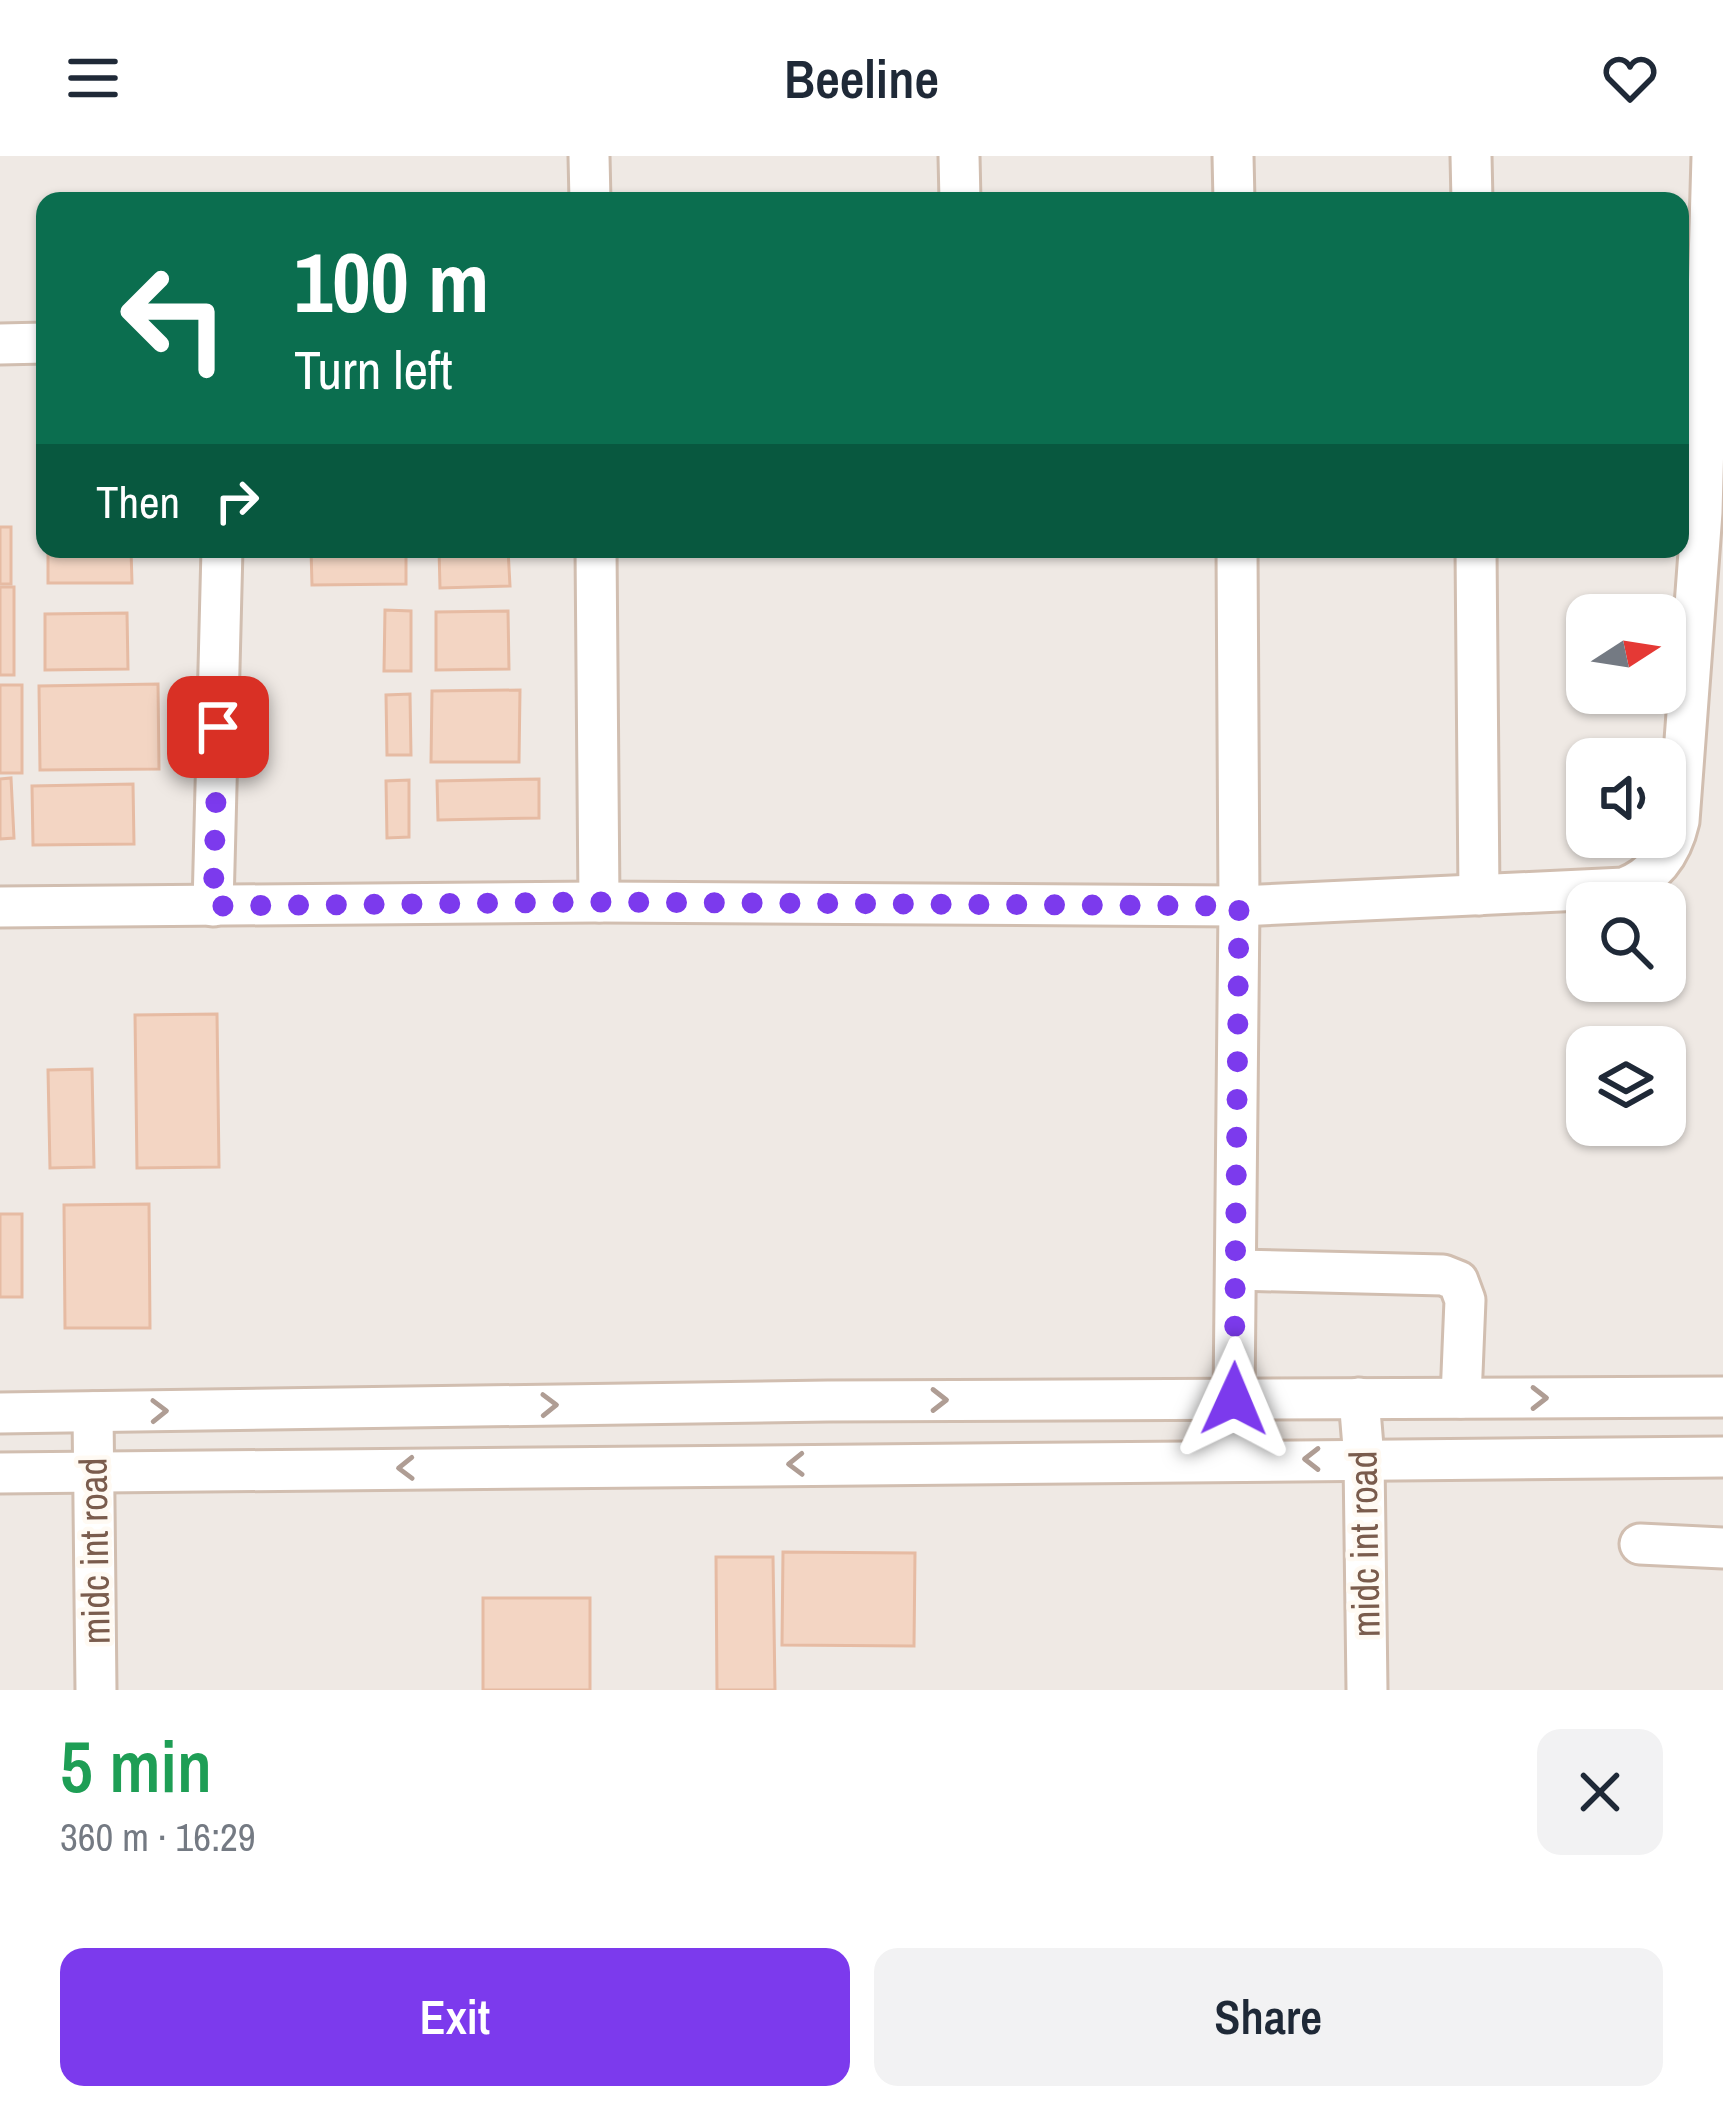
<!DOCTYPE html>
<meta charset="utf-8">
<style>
body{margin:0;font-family:"Archivo Narrow",sans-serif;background:#f2f2f3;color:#1f2937;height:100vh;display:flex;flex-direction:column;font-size:45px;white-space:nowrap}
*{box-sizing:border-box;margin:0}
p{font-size:39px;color:#747a83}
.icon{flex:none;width:66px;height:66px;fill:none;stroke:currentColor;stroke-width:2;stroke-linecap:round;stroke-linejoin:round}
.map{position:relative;height:1534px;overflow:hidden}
.drawer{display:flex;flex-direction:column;background:#fff;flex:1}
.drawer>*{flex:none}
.top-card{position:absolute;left:36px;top:36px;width:1653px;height:366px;border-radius:24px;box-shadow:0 3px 9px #0004;background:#0b6e4f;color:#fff;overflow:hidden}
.needle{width:78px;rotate:78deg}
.buttons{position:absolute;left:1566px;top:438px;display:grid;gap:24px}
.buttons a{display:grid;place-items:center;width:120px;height:120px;border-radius:24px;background:#fff;box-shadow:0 3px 9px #0004;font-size:60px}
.pin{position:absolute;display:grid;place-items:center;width:102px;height:102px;color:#fff;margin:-51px;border-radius:24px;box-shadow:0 6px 18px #0006}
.me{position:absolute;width:132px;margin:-66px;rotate:1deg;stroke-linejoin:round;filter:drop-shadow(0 0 9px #0008)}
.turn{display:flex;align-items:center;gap:42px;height:252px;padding:0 60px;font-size:54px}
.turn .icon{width:156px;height:156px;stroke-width:2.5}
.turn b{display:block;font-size:84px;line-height:102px}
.then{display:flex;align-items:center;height:114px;padding:0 60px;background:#0003;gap:24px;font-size:45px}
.round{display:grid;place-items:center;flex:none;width:126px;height:126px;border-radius:24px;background:#f2f2f3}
.summary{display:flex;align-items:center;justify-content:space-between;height:204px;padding:0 60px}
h1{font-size:72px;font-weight:600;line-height:90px;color:#1e9e55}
.primary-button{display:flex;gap:24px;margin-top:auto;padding:24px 60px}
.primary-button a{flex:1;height:138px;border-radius:24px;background:#7c3aed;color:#fff;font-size:48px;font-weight:600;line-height:138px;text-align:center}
.primary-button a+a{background:#f2f2f3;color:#1f2937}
header{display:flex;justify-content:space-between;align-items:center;height:156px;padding:0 60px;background:#fff;font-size:54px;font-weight:600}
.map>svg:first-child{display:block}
.industrial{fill:#efe9e4;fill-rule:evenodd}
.building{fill:#f3d5c3;stroke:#e6bba3;stroke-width:3}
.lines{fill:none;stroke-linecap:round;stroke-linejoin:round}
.minor-casing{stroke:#d1beb0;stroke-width:45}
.minor{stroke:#fff;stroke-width:39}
.oneway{stroke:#af9d94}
.route{stroke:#7c3aed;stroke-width:21;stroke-dasharray:0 37.8}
.labels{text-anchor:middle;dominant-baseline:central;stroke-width:9;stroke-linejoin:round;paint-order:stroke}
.street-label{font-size:39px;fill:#7a5c4d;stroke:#fffaf3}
</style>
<header><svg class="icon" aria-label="menu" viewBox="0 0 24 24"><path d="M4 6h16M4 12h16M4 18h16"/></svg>Beeline<svg class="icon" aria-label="heart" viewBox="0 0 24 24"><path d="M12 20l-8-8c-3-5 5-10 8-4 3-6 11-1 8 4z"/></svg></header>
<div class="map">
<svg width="1723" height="1534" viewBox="0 0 1723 1534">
<rect width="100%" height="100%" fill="#fdf6ec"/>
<path class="industrial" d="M 0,0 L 1723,0 L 1723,1534 L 0,1534 ZM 45,45 L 1680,45 L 1680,393 L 45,393 ZM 1587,459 L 1665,459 L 1665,537 L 1587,537 ZM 1587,603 L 1665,603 L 1665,681 L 1587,681 ZM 1587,747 L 1665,747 L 1665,825 L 1587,825 ZM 1587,891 L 1665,891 L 1665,969 L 1587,969 Z"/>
<g class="building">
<rect x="39" y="285" width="6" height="64"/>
<rect x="0" y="371" width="11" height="57"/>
<polygon points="48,393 131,393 132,427 48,427"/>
<polygon points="311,393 406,393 406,428 312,429"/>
<polygon points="439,393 508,393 510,430 440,432"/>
<rect x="0" y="431" width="14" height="88"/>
<polygon points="385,454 411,455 411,515 384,515"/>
<polygon points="508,455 509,513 436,514 436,456"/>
<polygon points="127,457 128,513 45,514 45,458"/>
<polygon points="158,528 159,613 40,614 39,530"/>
<rect x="0" y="529" width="22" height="88"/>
<polygon points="520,534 519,606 431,606 432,535"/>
<polygon points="410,538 411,599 387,599 386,539"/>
<polygon points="11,622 14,682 0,683 0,623"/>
<polygon points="539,623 539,662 438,664 437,625"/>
<polygon points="409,624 409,681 387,682 386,625"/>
<polygon points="133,628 134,688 33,689 32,630"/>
<polygon points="217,858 219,1011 137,1012 135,859"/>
<polygon points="92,913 94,1011 50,1012 48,914"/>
<polygon points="149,1048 150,1172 65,1172 64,1049"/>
<rect x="0" y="1058" width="22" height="83"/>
<polygon points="783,1396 915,1397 914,1490 782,1489"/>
<polygon points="716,1401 773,1401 775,1534 717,1534"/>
<rect x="483" y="1442" width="107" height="92"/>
</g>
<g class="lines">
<defs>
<g id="minor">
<polyline points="589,0 590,45"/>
<polyline points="959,0 960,45"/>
<polyline points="1233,0 1234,45"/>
<polyline points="1471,0 1472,45"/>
<polyline points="0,188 45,187"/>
<polyline points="596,393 599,746"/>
<polyline points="1476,393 1479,739"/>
<polyline points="213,750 222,393"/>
<path d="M 0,751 L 599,746 L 1239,750 L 1624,732 C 1655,720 1672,696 1679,665 L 1702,356 L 1712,0"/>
<polyline points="1236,1114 1443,1119 1458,1125 1465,1144 1461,1242"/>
<polyline points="1359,1242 1364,1303 1367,1534"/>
<polyline points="93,1256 96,1534"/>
<polyline points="0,1257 828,1245 1723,1241"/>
<polyline points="1230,1304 1234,1243 1239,750 1237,393"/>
<polyline points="0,1317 1723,1301"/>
<polyline points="1640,1388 1723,1392"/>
</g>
</defs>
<use href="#minor" class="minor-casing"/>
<use href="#minor" class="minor"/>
</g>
<defs><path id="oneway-chevron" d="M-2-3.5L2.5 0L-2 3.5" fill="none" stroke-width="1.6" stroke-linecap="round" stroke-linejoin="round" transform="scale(3)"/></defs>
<g class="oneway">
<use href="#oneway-chevron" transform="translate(1539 1242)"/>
<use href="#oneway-chevron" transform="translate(939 1244)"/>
<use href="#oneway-chevron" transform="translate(549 1249) rotate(-1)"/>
<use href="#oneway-chevron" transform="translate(159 1255) rotate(-1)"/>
<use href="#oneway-chevron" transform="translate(1312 1303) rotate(180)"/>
<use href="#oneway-chevron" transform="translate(796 1308) rotate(179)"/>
<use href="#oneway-chevron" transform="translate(406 1312) rotate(179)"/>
</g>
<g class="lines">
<polyline class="route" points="218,571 213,750 598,746 1239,750 1234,1243"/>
</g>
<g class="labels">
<g class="street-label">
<text transform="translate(1364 1388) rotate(-91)">midc int road</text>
<text transform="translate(94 1395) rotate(-91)">midc int road</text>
</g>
</g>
</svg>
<div class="buttons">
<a><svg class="needle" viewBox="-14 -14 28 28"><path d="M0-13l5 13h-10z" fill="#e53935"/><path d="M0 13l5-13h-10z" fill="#747a83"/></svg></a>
<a><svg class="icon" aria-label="sound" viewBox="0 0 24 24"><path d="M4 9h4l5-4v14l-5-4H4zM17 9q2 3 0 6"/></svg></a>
<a><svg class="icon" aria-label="search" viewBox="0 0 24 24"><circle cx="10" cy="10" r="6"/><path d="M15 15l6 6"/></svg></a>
<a><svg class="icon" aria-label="layers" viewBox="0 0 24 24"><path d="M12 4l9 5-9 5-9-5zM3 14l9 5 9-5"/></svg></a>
</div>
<div class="pin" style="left:218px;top:571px;background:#d93025"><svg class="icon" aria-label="arrive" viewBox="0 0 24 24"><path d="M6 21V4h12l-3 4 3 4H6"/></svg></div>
<svg class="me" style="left:1234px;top:1243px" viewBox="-20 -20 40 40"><path d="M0-17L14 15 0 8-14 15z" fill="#7c3aed" stroke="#fff" stroke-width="4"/></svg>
<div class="top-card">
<div class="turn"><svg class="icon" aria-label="left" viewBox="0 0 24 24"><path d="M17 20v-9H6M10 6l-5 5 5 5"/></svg><div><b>100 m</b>Turn left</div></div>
<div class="then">Then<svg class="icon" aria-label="right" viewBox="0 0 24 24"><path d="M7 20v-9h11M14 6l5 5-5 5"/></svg></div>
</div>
</div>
<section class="drawer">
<div class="summary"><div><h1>5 min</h1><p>360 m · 16:29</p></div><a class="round"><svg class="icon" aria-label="close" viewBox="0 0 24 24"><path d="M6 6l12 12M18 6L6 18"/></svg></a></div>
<div class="primary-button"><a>Exit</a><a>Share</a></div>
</section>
